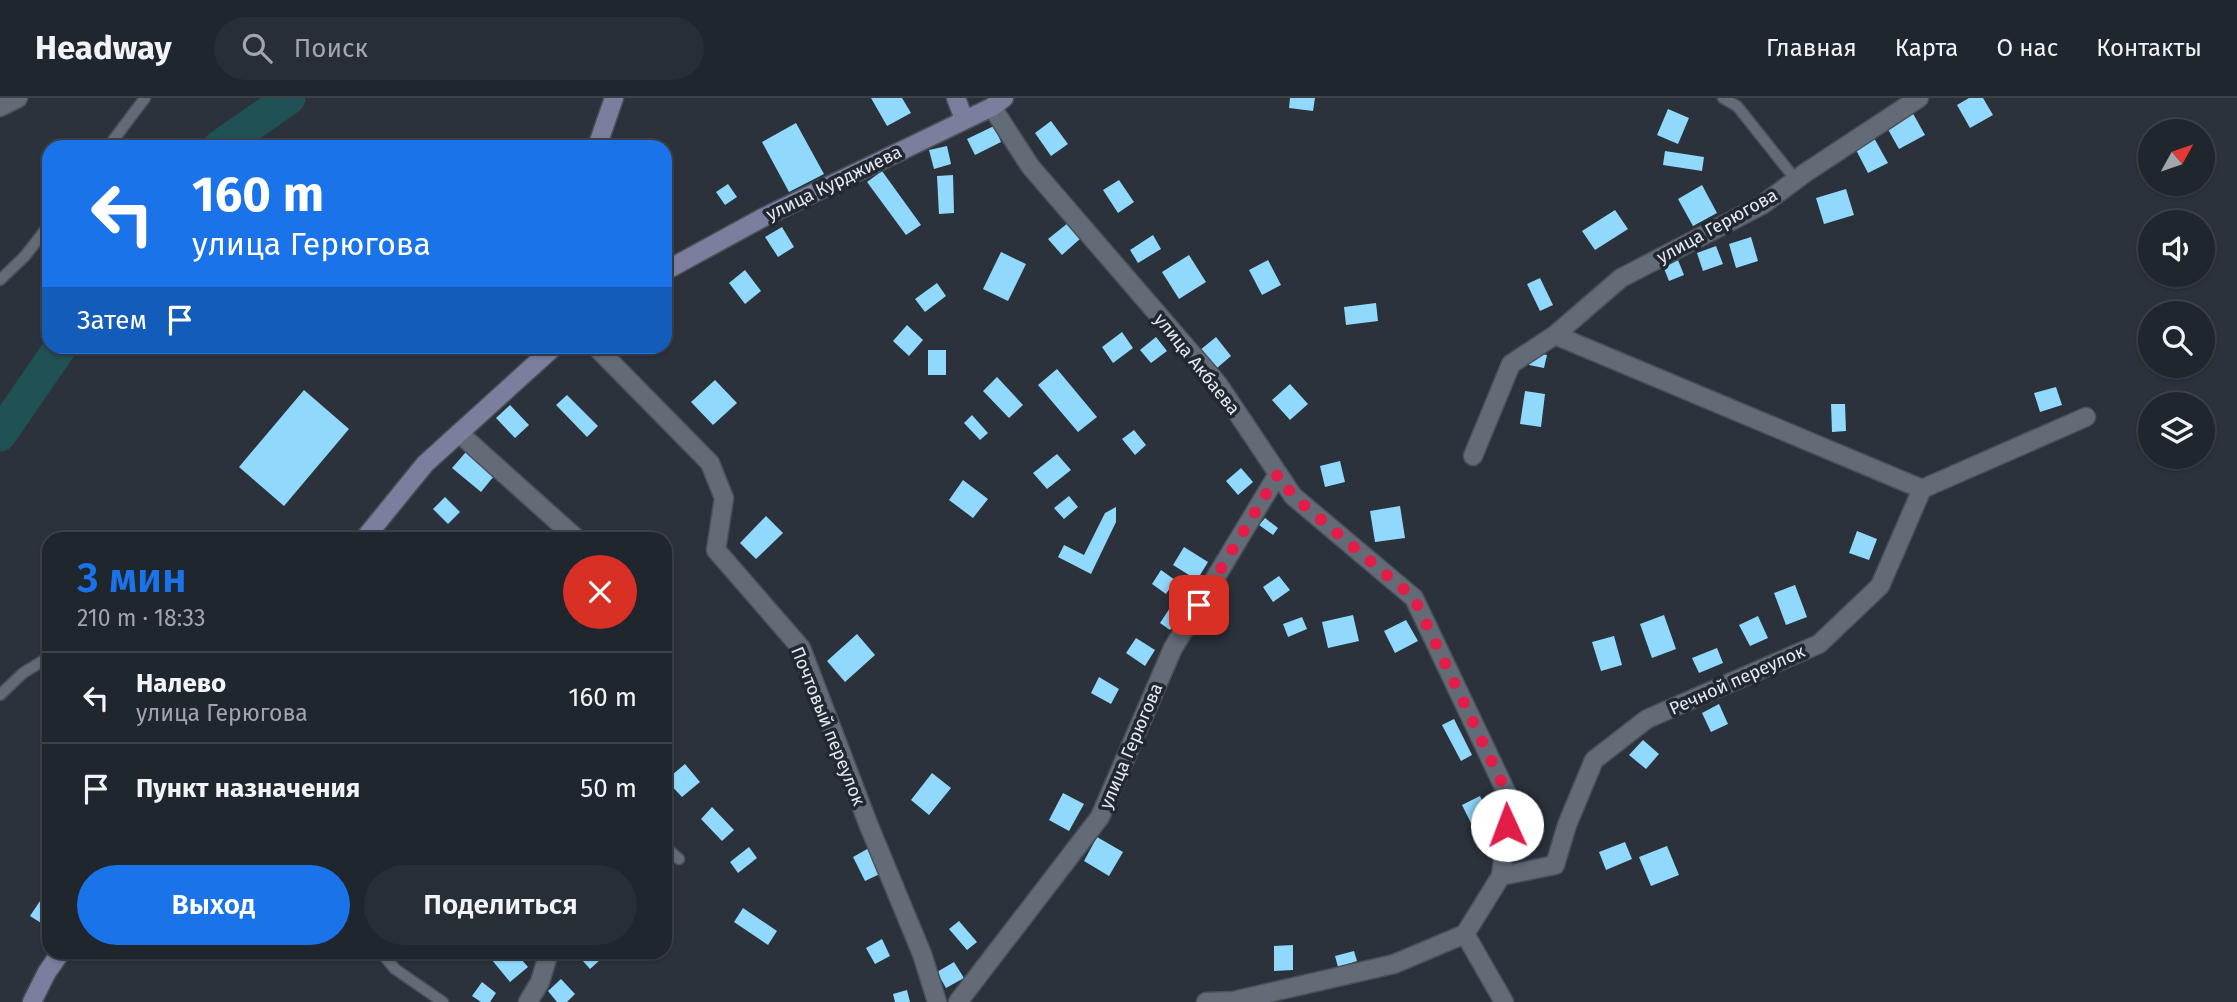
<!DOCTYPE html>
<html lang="ru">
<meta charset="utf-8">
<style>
body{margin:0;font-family:"Fira Sans",sans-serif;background:#282e35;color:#f1f3f6;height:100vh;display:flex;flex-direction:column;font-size:26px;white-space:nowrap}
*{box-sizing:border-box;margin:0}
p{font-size:23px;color:#a2a5aa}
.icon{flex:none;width:38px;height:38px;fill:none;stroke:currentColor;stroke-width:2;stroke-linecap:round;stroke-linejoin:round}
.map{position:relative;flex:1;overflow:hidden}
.drawer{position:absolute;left:42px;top:434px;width:630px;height:427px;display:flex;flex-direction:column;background:#20262d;border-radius:21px;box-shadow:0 2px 5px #0004,0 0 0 2px #3d4349}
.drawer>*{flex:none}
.guide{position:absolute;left:42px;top:42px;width:630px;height:214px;border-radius:21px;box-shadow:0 2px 5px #0004,0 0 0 2px #3d4349;background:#1a73e8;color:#fff;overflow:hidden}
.needle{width:46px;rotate:50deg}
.buttons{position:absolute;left:2138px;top:21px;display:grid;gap:14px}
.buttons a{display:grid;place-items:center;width:77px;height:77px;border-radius:50%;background:#20262d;box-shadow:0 2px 5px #0004,0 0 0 2px #3d4349;font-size:35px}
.pin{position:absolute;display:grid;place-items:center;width:60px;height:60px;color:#fff;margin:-30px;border-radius:14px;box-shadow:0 4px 10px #0006}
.me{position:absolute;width:77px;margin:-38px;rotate:358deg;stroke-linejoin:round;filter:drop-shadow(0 0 5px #0008)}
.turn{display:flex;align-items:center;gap:24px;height:147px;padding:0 35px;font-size:32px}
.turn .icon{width:91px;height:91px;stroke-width:2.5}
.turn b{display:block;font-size:49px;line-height:60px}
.then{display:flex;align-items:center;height:66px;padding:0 35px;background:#0003;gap:14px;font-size:26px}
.round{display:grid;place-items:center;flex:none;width:74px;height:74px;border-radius:37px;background:#282e35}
.overview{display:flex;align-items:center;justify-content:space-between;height:119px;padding:0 35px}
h1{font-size:42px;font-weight:600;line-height:52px;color:#1a73e8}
.button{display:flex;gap:14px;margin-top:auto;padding:14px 35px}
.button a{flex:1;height:80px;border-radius:42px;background:#1a73e8;color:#fff;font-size:28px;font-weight:600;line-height:80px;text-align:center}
.button a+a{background:#282e35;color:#f1f3f6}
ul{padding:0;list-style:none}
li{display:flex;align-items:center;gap:21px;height:91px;padding:0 35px;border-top:2px solid #3d4349}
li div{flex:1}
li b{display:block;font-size:26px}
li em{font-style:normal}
header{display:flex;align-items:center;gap:42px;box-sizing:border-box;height:98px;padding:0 35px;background:#20262d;border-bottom:2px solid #3d4349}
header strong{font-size:33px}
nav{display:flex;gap:38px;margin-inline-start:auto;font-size:24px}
.search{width:490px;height:63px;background:#282e35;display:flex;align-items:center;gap:18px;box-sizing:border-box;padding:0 24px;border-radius:38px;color:#a2a5aa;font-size:26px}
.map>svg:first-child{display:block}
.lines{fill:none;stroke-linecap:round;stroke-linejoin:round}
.river{stroke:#205154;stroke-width:33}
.building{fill:#90d9fd}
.lane-casing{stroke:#4a5058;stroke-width:13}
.street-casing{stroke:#4a5058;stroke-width:21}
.secondary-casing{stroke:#4a5058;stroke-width:21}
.lane{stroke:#636b77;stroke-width:10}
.street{stroke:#636b77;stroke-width:18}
.secondary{stroke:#7b7e9c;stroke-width:18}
.route{stroke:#e11d48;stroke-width:12;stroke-dasharray:0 21.6}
.labels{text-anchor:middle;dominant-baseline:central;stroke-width:7;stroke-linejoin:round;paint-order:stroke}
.street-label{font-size:18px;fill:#e4e9ef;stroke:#222832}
</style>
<header>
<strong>Headway</strong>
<div class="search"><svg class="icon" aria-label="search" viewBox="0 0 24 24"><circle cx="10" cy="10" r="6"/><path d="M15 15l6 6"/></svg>Поиск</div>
<nav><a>Главная</a><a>Карта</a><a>О нас</a><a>Контакты</a></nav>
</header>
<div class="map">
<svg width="2237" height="904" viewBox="0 0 2237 904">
<rect width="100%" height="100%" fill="#2b323c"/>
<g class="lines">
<g class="river">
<polyline points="219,49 289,0"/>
<polyline points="0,337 61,248"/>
</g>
</g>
<g class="building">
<polygon points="871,0 902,0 911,15 887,28"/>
<polygon points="1290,0 1315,0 1313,13 1289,10"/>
<polygon points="1969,0 1983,0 1993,17 1970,30 1957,7"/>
<polygon points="1668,11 1689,20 1678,46 1657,37"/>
<polygon points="1911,12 1925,37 1899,51 1885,26"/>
<polygon points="1051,23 1068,46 1051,58 1035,35"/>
<polygon points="796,25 824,76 789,94 762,44"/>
<polygon points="994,28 1001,44 975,57 967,41"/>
<polygon points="1874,40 1888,65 1868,75 1855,50"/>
<polygon points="947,48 951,66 934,71 929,52"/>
<polygon points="1665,53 1704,59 1702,73 1663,67"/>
<polygon points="882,73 921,127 906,137 867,84"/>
<polygon points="953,77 954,115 939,116 937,78"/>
<polygon points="1119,82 1134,104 1118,115 1103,92"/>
<polygon points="728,86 737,99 725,107 716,94"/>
<polygon points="1702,87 1717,115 1693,128 1678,101"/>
<polygon points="1846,91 1854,117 1824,126 1816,100"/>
<polygon points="1615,112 1628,131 1595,152 1582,133"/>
<polygon points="1068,125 1081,140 1062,157 1048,141"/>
<polygon points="782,129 794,149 778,159 765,139"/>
<polygon points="1153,137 1161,151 1138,165 1130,152"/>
<polygon points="1751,139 1758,163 1736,170 1729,146"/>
<polygon points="1716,148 1723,166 1703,173 1697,155"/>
<polygon points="1001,154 1026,166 1008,203 983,191"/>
<polygon points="1189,157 1206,184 1179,201 1162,174"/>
<polygon points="1268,162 1281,187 1262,197 1249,172"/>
<polygon points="1678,162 1684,177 1669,183 1663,168"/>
<polygon points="745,172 761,193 745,206 729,185"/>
<polygon points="1540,180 1553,207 1540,213 1527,186"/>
<polygon points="937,185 946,198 925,214 915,201"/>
<polygon points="1376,205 1378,223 1346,227 1344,209"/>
<polygon points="907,227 923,242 909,258 893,243"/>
<polygon points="1122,234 1133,250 1113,265 1102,249"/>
<polygon points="1156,239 1167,253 1151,265 1140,252"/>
<polygon points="1216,239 1231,258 1210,276 1194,257"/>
<rect x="928" y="252" width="18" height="25"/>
<polygon points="1531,254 1547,257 1544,270 1529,267"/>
<polygon points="1057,271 1097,319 1078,334 1038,287"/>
<polygon points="997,279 1023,307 1009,320 983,293"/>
<polygon points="715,282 737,305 713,327 691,304"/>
<polygon points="1290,286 1308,306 1290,322 1272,302"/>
<polygon points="2056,289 2062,307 2040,314 2034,295"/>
<polygon points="304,292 349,331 284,408 239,369"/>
<polygon points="1525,293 1545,296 1541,329 1520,326"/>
<polygon points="567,297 598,328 587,339 556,307"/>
<polygon points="1831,306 1845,306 1846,333 1832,334"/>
<polygon points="510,307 529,327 515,340 496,320"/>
<polygon points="972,317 988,335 980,342 964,325"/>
<polygon points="1134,332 1146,347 1135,357 1122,341"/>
<polygon points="466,354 494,378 481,394 452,370"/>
<polygon points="1057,356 1071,372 1047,391 1033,375"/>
<polygon points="1340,363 1345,384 1325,389 1320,368"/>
<polygon points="1241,370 1253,384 1238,397 1226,383"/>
<polygon points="963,382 988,401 973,420 949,402"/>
<polygon points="1069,398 1078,409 1064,421 1054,410"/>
<polygon points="445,399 460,414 448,426 433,411"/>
<polygon points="1400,408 1405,440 1375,444 1370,413"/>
<polygon points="1116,409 1116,424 1091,476 1058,459 1064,447 1084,457 1105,415"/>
<polygon points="766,418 783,435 756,461 740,445"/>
<polygon points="1265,420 1278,430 1273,437 1259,427"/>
<polygon points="1857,433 1877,441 1869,462 1849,455"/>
<polygon points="1184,449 1208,464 1197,482 1173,467"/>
<polygon points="1161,472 1175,482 1166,496 1152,486"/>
<polygon points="1279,478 1290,492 1273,504 1263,489"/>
<polygon points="1795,487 1807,519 1786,527 1774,495"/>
<polygon points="1183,490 1193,497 1170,532 1160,525"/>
<polygon points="1353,517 1359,543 1328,550 1322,524"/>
<polygon points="1664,517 1676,551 1652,560 1640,526"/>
<polygon points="1758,518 1768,540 1750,548 1739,527"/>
<polygon points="1302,519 1307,531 1288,539 1283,526"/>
<polygon points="1406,522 1418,543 1395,555 1384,533"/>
<polygon points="857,536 875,557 845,584 827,563"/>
<polygon points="1614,538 1622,567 1601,573 1592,544"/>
<polygon points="1136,540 1155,552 1145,568 1126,555"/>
<polygon points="1717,550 1723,565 1699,575 1692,560"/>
<polygon points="1099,579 1119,591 1111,606 1091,595"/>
<polygon points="1719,606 1728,626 1711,634 1702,615"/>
<polygon points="1454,621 1472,657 1461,663 1442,627"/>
<polygon points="1643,642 1659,656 1646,671 1629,657"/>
<polygon points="685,666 700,684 682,699 666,682"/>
<polygon points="932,675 951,690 929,717 911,702"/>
<polygon points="1063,695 1084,706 1069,733 1049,722"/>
<polygon points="1480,698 1490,718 1472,727 1462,707"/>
<polygon points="712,709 734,732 722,743 701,721"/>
<polygon points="1097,739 1123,754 1109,778 1084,763"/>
<polygon points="1625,744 1632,761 1606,772 1599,754"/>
<polygon points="1667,748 1679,777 1651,788 1639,759"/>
<polygon points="749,749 757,760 738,775 730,764"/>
<polygon points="869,750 882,775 865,783 853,759"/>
<polygon points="40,803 49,809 49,830 30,818"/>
<polygon points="743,810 777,833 768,847 734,824"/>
<polygon points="959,823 977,844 967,852 949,831"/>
<polygon points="882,841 890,858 875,866 866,850"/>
<polygon points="1293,847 1293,872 1274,873 1274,848"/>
<polygon points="1354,853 1357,863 1338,869 1335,858"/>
<polygon points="490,854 515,854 528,869 510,884 487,856"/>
<polygon points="575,854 609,854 590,871"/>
<polygon points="954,864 964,880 946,890 937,874"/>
<polygon points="561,881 575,896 567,904 557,904 548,893"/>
<polygon points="482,884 496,895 490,904 481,904 472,898"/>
<polygon points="907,892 910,904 895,904 893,896"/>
</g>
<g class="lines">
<defs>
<g id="lane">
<polyline points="1723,0 1737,8 1796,82"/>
<polyline points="108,49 145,0"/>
<polyline points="0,182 25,158 49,127"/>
<polyline points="0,597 23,575 49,559"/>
<polyline points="665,749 679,761"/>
<polyline points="381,854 395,871 443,904"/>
</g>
<g id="street">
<polyline points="0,9 18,0"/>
<polyline points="992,9 1030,68 1218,286 1293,398 1414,500 1510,702 1501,778 1465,836 1394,866 1233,903 1206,904"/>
<polyline points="1555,237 1922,391"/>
<polyline points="595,248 710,365 724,400 716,452 801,550 869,728 922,856 937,904"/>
<polyline points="459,335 577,441"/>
<polyline points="1473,358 1511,266 1555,237 1621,180 1762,107 1805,75 1919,0"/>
<polyline points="1501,778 1555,767 1567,727 1594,662 1647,621 1819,546 1880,488 1922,391 2086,319"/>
<polyline points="1465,836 1504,904"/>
<polyline points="528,904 540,884 549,854"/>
<polyline points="958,904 1100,719 1173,550 1278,376"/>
</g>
<g id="secondary">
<polyline points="956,0 964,21"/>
<polyline points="597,49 614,0"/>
<polyline points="665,173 764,119 992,9 1004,0"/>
<polyline points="364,441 425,366 555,248"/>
<polyline points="32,904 47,874 61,854"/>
</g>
</defs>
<use href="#lane" class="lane-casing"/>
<use href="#street" class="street-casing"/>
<use href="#secondary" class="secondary-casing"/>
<use href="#lane" class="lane"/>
<use href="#street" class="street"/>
<use href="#secondary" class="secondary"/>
</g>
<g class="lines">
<polyline class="route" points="1199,507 1278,376 1293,398 1414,500 1510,702 1507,727"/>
</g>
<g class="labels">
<g class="street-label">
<text transform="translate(834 85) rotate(-26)">улица Курджиева</text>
<text transform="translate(1717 128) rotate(-29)">улица Герюгова</text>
<text transform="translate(1197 266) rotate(51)">улица Акбаева</text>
<text transform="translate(1737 582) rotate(-24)">Речной переулок</text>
<text transform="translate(828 628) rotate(68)">Почтовый переулок</text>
<text transform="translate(1131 648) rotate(-67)">улица Герюгова</text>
</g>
</g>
</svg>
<div class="buttons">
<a><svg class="needle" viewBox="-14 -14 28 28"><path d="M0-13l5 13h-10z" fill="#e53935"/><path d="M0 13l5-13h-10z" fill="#a2a5aa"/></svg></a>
<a><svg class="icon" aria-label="sound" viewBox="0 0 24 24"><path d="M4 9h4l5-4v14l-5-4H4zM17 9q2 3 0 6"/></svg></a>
<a><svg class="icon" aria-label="search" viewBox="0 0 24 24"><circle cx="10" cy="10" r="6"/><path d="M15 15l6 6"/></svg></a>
<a><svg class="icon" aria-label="layers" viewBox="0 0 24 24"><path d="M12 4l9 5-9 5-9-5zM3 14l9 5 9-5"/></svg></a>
</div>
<div class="pin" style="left:1199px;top:507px;background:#d93025"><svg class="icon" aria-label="arrive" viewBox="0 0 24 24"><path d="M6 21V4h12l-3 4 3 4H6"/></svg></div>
<svg class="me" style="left:1507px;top:727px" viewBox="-20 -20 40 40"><circle r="19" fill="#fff"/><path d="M0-13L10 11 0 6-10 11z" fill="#e11d48"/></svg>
<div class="guide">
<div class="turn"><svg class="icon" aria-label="left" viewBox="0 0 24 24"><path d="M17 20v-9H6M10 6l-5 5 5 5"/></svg><div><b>160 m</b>улица Герюгова</div></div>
<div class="then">Затем<svg class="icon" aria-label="arrive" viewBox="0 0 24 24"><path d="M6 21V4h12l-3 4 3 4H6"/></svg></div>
</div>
<section class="drawer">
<div class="overview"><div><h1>3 мин</h1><p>210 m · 18:33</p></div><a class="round" style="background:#d93025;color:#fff"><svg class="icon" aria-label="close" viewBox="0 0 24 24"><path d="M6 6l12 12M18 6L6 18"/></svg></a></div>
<ul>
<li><svg class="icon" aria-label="left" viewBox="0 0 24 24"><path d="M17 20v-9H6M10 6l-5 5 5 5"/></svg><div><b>Налево</b><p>улица Герюгова</p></div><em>160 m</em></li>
<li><svg class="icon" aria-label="arrive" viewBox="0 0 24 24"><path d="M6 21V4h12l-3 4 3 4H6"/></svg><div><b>Пункт назначения</b></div><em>50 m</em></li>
</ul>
<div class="button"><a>Выход</a><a>Поделиться</a></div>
</section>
</div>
